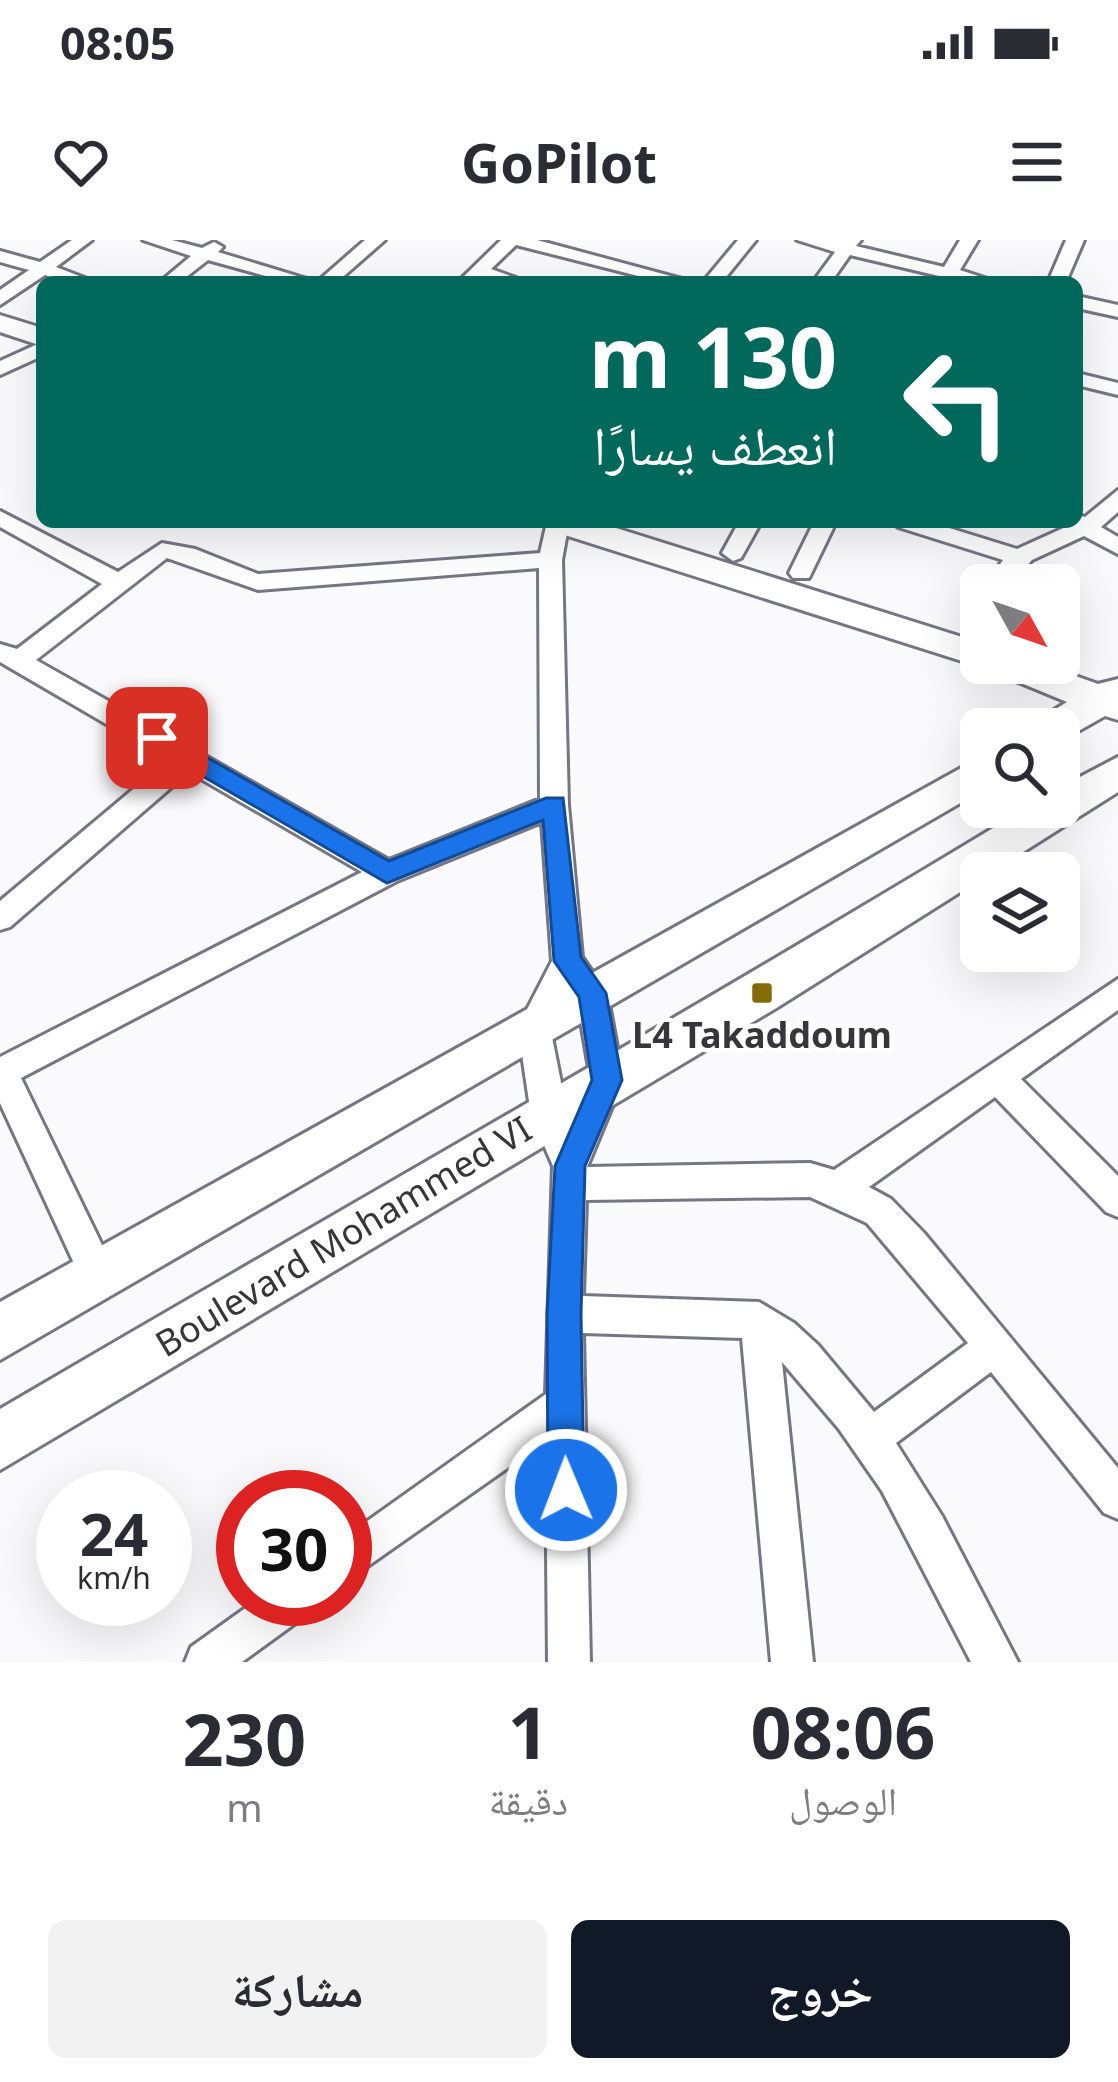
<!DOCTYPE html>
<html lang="ar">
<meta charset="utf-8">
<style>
body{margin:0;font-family:"Noto Sans","Noto Naskh Arabic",sans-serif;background:#f2f2f3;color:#2b2b33;direction:rtl;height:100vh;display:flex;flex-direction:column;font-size:45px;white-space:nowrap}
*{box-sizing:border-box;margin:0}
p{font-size:39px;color:#7c7c81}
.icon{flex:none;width:66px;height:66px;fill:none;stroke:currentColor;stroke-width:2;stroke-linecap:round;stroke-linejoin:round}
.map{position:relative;height:1422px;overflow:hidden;direction:ltr}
.panel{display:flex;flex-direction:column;background:#fff;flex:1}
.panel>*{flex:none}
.hud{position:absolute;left:36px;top:36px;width:1047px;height:252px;border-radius:18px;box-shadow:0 12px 48px #0002;direction:rtl;background:#00695c;color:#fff;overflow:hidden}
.needle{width:78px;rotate:130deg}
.fabs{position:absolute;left:960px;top:324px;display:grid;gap:24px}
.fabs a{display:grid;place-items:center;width:120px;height:120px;border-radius:18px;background:#fff;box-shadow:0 12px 48px #0002;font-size:60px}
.speed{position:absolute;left:36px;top:1230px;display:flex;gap:24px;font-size:60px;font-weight:700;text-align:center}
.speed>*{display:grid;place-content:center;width:156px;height:156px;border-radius:50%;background:#fff;box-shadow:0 12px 48px #0002;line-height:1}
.speed small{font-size:30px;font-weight:400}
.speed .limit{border:18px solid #d22;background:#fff;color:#111}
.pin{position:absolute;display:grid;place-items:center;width:102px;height:102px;color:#fff;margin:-51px;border-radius:24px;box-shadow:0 6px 18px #0006}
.me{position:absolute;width:132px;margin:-66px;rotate:359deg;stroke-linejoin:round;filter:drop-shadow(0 0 9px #0008)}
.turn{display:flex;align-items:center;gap:42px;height:252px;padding:0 48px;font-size:54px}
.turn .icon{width:156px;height:156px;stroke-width:2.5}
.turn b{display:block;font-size:84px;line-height:102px}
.eta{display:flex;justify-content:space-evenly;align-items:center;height:204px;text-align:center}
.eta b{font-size:72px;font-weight:700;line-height:84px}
.button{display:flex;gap:24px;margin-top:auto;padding:24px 48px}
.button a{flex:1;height:138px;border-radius:18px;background:#111827;color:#fff;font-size:48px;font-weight:700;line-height:138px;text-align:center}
.button a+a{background:#f2f2f3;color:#2b2b33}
.status{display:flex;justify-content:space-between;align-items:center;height:84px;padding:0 60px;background:#fff;direction:ltr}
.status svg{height:33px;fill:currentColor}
header{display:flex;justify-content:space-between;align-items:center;height:156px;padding:0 48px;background:#fff;font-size:54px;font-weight:700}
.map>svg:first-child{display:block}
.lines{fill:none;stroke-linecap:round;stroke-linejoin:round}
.street-casing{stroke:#767683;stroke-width:6}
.secondary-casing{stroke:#767683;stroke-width:6}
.street{fill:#fff;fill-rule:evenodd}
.secondary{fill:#fff;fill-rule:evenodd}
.route{fill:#1a73e8;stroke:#114b97;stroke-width:3}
.poi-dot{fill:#836b06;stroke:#fff;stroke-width:4.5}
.labels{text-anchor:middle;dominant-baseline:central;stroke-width:9;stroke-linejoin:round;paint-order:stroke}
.poi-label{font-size:36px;font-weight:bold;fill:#35353b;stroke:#fff}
.street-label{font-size:36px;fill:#35353b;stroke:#fff}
</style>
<div class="status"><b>08:05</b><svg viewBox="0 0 49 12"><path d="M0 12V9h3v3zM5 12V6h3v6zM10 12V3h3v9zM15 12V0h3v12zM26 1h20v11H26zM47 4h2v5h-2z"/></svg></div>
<header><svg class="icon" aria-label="menu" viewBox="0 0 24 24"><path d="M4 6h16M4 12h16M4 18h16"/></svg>GoPilot<svg class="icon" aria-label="heart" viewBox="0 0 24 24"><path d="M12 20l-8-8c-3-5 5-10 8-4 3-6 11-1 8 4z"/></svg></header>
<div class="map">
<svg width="1118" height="1422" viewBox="0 0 1118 1422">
<rect width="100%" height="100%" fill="#fafafd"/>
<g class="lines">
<defs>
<g id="street">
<polygon points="72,0 92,0 56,27 95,42 67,42 45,35 0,65 0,50 29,30 0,22 0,11 40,22"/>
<polygon points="143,0 172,0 202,8 214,2 223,7 218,12 317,42 365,0 385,0 337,42 287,42 208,20 180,42 160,42 191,16"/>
<polygon points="501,0 537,0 693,42 662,42 516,5 491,29 527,42 482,38 458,42"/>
<polygon points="738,0 756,0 722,42 703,42"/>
<polygon points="797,0 861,0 856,6 944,27 960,0 978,0 960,30 997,42 935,42 939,36 850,15 831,42 813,42 835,12"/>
<polygon points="1066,0 1084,0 1066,42 1048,42"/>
<polygon points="1077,56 1118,65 1118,77 1077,68"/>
<polygon points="42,102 42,116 0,135 0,121"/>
<polygon points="1077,133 1118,143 1118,155 1077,145"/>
<polygon points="1118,250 1118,272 1101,287 1118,297 1118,314 1084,296 1032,320 1009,345 985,345 1003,320 898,287 895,282 930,282 1017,309 1068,286 1066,282 1077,282 1077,275 1085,277"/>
<path d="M 0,271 L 118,332 L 162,303 L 195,309 L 258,334 L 540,313 L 547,282 L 569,282 L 562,320 L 568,565 L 582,717 L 607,753 L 623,840 L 587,927 L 810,923 L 834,930 L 1118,739 L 1118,770 L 1021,839 L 1118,936 L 1118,977 L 1106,972 L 995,857 L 869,947 L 891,959 L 924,993 L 1118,1228 L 1118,1279 L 1104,1273 L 991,1132 L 896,1203 L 942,1276 L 1018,1422 L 971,1422 L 882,1251 L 839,1189 L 782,1122 L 813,1422 L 771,1422 L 742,1098 L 583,1093 L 590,1422 L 548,1422 L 546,1201 L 345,1342 L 345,1297 L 546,1154 L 553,926 L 531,875 L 518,787 L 552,721 L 542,582 L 397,641 L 21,838 L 116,1034 L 111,1047 L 98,1052 L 85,1047 L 0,863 L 0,817 L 362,632 L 189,532 L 10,687 L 0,690 L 0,661 L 168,520 L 0,422 L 0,404 L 17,409 L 102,344 L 0,287 ZM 167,318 L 258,350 L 539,328 L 540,559 L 389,620 L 36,420 ZM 569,747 L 577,758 L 591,840 L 570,888 L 550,787 ZM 810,957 L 867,983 L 968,1103 L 874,1172 L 818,1105 L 794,1083 L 759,1062 L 583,1056 L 586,960 Z"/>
<polygon points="739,282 761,282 741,318 733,321 722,313"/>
<polygon points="814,282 836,282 809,338 793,338 789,333"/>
<polygon points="981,376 981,398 970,396 969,384"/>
<polygon points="258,1359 314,1359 308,1374 242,1422 185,1422 191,1407"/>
</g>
<g id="secondary">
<polygon points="0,75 42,88 42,106 0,92"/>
<polygon points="544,282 597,282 981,403 981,423 1039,423 1098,444 1118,439 1118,480 1105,476 1059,502 1059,489 1033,489 1039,479 1067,462 984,428 549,290"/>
<polygon points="981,517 981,551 0,1120 0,1062"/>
<path d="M 1118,517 L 1118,552 L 990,633 L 981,633 L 981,639 L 778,767 L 0,1230 L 0,1169 C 343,968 689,773 1028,567 L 1059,567 L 1059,548 Z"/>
</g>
</defs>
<use href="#street" class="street-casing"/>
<use href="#secondary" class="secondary-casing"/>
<use href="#street" class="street"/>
<use href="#secondary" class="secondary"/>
</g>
<polygon class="route" points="157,489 389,621 546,558 563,558 581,717 606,753 622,840 585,926 581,1074 584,1250 579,1263 566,1268 554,1263 548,1250 547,1074 555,926 592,840 579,757 554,721 543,580 387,643 149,505 145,498"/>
<rect class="poi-dot" x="750" y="741" width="24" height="24" rx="6"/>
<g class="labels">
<g class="poi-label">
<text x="762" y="794">L4 Takaddoum</text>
</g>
<g class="street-label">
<text transform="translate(343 996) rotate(-31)">Boulevard Mohammed VI</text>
</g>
</g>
</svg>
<div class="fabs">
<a><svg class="needle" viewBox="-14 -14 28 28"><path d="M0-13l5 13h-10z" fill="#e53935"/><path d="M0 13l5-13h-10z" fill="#7c7c81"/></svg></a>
<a><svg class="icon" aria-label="search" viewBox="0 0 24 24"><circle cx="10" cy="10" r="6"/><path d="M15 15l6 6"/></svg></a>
<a><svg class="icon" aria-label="layers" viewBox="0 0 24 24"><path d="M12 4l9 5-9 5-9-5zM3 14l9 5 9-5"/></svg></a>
</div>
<div class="speed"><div>24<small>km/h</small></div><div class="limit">30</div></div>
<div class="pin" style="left:157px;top:498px;background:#d93025"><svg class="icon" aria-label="arrive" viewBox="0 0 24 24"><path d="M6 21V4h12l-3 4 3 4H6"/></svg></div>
<svg class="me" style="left:566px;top:1250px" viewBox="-20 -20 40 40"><circle r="17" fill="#1a73e8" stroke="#fff" stroke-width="3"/><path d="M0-11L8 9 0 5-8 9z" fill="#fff"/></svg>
<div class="hud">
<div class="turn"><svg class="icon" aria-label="left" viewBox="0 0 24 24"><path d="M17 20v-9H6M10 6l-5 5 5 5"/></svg><div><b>130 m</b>انعطف يسارًا</div></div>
</div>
</div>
<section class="panel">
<div class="eta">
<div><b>08:06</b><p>الوصول</p></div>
<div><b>1</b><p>دقيقة</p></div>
<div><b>230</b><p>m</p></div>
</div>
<div class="button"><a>خروج</a><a>مشاركة</a></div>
</section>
